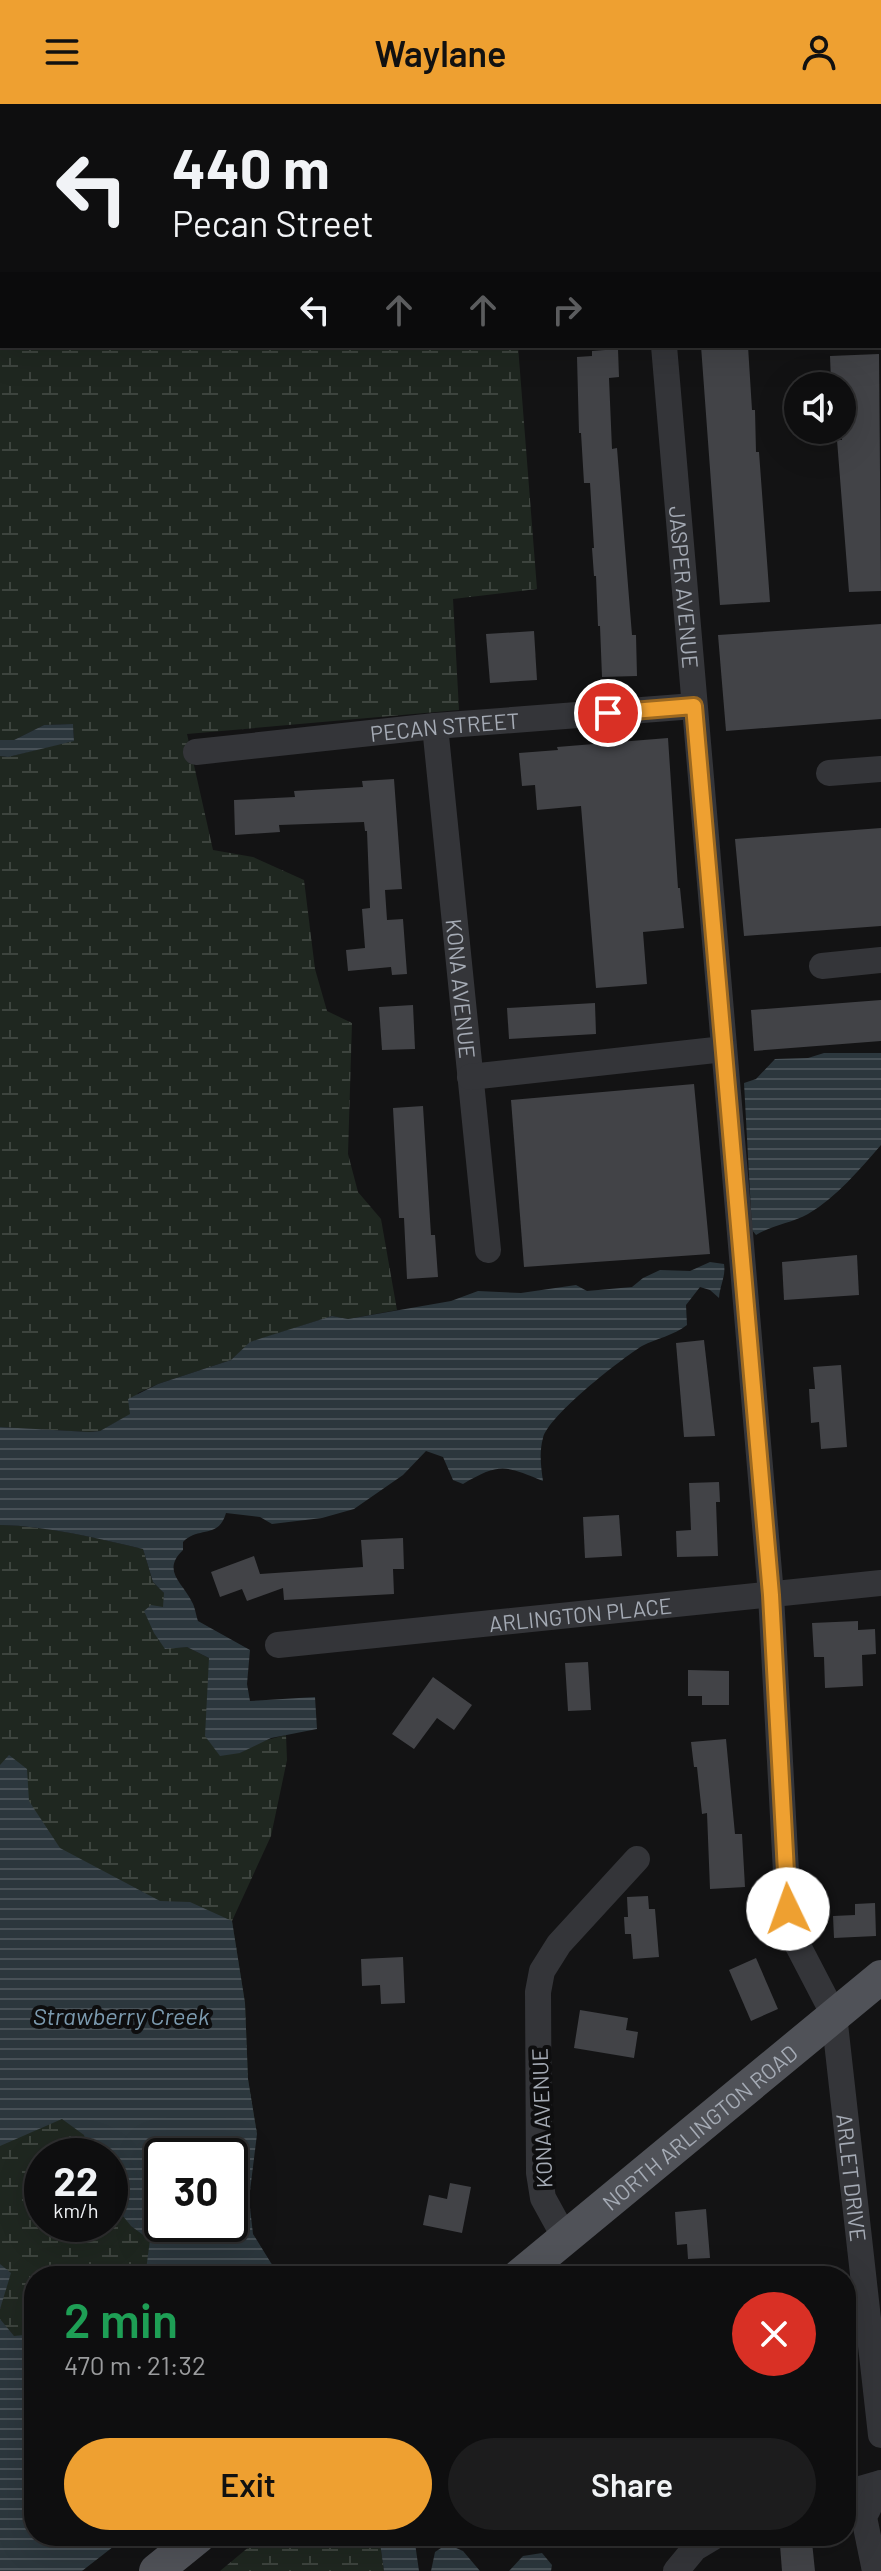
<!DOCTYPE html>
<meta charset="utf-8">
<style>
body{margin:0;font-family:Barlow,sans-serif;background:#1c1c1d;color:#f1f3f6;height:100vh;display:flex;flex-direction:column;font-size:30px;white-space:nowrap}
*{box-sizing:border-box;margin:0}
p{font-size:26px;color:#9b9c9e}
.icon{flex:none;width:44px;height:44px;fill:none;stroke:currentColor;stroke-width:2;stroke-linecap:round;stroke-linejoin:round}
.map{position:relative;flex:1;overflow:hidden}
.drawer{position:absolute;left:24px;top:2162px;width:832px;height:280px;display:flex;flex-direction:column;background:#0e0e0f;border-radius:32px;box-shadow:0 8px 32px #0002,0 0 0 2px #2e2e2f}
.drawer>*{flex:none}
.hud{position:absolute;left:0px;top:0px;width:882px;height:244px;box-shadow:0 8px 32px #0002,0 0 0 2px #2e2e2f;background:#0e0e0f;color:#f1f3f6;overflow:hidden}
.controls{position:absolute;left:784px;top:268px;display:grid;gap:16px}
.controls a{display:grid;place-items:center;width:72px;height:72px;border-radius:50%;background:#0e0e0f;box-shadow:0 8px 32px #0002,0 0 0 2px #2e2e2f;font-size:40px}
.speed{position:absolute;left:24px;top:2034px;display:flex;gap:16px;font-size:40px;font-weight:700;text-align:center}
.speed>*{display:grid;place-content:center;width:104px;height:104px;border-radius:50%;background:#0e0e0f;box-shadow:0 8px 32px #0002,0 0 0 2px #2e2e2f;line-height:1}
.speed small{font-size:20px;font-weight:400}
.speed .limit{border:4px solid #111;border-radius:12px;background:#fff;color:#111}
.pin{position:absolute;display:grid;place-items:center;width:68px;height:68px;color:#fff;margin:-34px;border:4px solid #fff;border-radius:50%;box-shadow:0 2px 8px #0007}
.me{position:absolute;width:88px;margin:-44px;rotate:357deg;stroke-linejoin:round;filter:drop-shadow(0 0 6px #0008)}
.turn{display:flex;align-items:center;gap:28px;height:168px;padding:0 40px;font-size:36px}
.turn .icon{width:104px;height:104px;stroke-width:2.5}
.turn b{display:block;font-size:56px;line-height:68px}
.lanes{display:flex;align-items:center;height:76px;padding:0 40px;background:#0003;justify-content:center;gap:40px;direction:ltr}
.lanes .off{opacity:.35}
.round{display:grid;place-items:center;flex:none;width:84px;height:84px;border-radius:42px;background:#1c1c1d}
.overview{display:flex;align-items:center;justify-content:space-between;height:136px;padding:0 40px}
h1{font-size:48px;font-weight:600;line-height:60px;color:#1e9e55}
.primary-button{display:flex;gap:16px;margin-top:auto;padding:16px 40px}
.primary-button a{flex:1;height:92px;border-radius:48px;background:#eea031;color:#111;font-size:32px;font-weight:600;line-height:92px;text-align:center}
.primary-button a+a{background:#1c1c1d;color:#f1f3f6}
header{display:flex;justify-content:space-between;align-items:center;height:104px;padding:0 40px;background:#eea031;color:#111;font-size:36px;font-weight:600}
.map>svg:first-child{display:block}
.wetland{fill:url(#wetland-marsh);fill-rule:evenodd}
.water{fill:url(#water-rules);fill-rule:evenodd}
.building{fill:#424347}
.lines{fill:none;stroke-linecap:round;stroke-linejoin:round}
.minor{stroke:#343539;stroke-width:26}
.major{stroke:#505258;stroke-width:34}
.route-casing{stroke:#9b6820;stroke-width:20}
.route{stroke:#eea031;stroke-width:14}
.labels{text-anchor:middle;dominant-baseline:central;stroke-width:8;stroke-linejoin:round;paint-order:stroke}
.street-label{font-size:22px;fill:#a5abb5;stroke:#0e0e0f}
.water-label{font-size:24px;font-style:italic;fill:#7c9bb0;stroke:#0e0e0f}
</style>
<header><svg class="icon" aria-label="menu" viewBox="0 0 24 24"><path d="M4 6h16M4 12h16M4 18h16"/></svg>Waylane<svg class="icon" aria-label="person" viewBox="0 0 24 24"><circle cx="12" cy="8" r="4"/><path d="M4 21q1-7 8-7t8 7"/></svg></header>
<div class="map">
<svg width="881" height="2467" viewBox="0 0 881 2467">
<defs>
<pattern id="wetland-marsh" width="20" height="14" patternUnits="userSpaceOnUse" patternTransform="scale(2)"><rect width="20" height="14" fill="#1f2720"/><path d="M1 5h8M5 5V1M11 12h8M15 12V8" fill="none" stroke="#3d443e"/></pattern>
<pattern id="water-rules" width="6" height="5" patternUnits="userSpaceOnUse" patternTransform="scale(2)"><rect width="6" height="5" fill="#2c373d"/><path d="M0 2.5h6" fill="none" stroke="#485157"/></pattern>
</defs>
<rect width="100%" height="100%" fill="#131314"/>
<g class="wetland">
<rect x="341" y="0" width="158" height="2"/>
<polygon points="2,192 2,242 518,242 537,485 453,495 459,606 187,630 213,746 253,753 304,776 315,865 327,907 352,919 348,1050 358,1088 381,1115 397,1206 348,1215 332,1212 251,1238 231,1256 158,1280 138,1289 131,1302 131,1310 100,1327 88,1328 0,1323 0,652 8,653 74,636 73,620 44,621 14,636 0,636 0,193"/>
<path d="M 0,1421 C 50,1422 95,1434 143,1445 L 153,1478 L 164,1489 L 165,1544 L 187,1543 L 209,1554 L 240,1649 L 259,1638 L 286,1631 L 287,1656 L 271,1732 L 232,1817 L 245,1899 L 248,1975 L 257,2030 L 233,2038 L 0,1743 Z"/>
<path d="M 0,1810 L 162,2052 L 162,2120 L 244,2172 L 34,2172 L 34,2273 L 0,2277 ZM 42,2052 L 110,2052 L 110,2120 L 42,2120 Z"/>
<polygon points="262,2432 379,2432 384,2467 220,2467"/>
</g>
<g class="water">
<polygon points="73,620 74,637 8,653 0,652 0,636 14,636 44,621"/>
<path d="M 824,949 L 881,949 L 881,1041 C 859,1066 837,1093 808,1110 C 792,1119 772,1121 756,1131 L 752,1126 L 744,979 L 756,975 L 775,955 L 808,954 Z"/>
<path d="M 710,1158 L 724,1160 C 726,1172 720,1181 719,1194 L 710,1186 L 700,1183 L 686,1201 L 687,1221 C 673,1232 657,1234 642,1242 C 621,1255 549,1311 543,1334 C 539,1348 541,1363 543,1377 C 505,1362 501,1358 463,1380 L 453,1376 L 443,1353 L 426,1347 L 403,1371 L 354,1405 L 322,1414 L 272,1420 L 260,1413 L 226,1409 C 219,1435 198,1422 183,1438 L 183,1446 C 161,1467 183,1479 192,1498 C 195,1503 196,1511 198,1517 L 250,1546 L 247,1580 L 250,1597 L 315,1593 L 317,1625 L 271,1634 L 240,1649 L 220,1652 L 205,1632 L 209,1554 L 187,1543 L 165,1545 L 154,1529 L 144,1507 L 151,1501 L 163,1503 L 164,1489 L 153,1478 L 143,1445 C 95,1434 49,1422 0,1421 L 0,1323 L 89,1328 L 100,1327 L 130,1310 L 128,1295 L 158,1280 L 231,1256 L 250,1238 L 262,1234 L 332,1212 L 348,1215 L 451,1197 L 478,1187 L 521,1189 L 576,1181 L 587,1187 L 632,1183 L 643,1174 L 660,1166 L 690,1167 Z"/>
<path d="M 9,1651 L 27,1665 L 29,1697 L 60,1744 L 160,1797 L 190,1798 L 232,1817 L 245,1899 L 248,1975 L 257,2030 L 249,2095 L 253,2130 L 271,2159 L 282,2172 L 137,2172 L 146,2166 L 150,2136 L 131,2122 L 110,2096 L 110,2052 L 90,2052 L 84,2031 L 62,2015 L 0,2042 L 0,1661 ZM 162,2052 L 230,2052 L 230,2120 L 162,2120 Z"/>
<polygon points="0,2160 11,2169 0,2205"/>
<polygon points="0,2215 14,2232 34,2230 34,2432 127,2432 82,2467 0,2467"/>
<polygon points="379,2432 414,2432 419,2467 384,2467"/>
<polygon points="447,2440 463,2447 480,2467 431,2467 435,2448"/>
<polygon points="542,2449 552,2461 551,2467 509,2467 523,2452"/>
</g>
<g class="building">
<polygon points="701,242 748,242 752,306 755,306 756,348 759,348 770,498 720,501"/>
<polygon points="618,245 619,273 609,274 612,345 617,344 632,531 636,531 637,572 602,573 600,522 598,522 596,472 594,472 592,444 594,444 590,379 584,379 581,329 579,329 577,253 592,252 592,247"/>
<polygon points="879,250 881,487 849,488 837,336 842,336 842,277 831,278 830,252"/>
<polygon points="881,520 881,615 726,627 718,531"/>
<polygon points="534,527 537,576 490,579 486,530"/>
<polygon points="668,634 678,784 680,784 684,824 643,828 647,880 596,884 581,702 537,706 535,681 522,682 519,649 558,646 557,643"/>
<polygon points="394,675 402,785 385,786 387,816 403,815 407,870 392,871 391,863 348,867 346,846 365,844 362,805 370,804 367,727 365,727 364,718 279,721 280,728 235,731 234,696 295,693 294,687 363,683 362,677"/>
<polygon points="881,724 881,822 744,832 735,735"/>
<polygon points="881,896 881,937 754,947 751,906"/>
<polygon points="595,899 596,930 509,935 507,904"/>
<polygon points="413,901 415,945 382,946 379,903"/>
<polygon points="694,980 710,1150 524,1163 511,996"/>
<polygon points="423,1002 431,1131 435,1131 438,1173 407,1175 404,1114 399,1114 393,1004"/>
<polygon points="857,1151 859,1191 784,1196 782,1158"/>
<polygon points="704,1236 715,1332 684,1333 676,1239"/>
<polygon points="841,1261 847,1343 821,1345 819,1318 811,1319 809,1285 815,1285 813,1263"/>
<polygon points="719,1378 720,1398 716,1398 718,1452 677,1453 676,1427 691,1426 689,1379"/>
<polygon points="619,1411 622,1452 585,1454 583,1413"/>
<polygon points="403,1434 404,1465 393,1465 394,1490 284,1496 283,1484 247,1497 242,1485 220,1493 211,1468 254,1452 260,1470 363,1463 361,1436"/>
<polygon points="858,1517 858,1526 875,1525 876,1550 862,1551 863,1582 825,1584 824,1553 814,1553 812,1519"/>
<polygon points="588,1558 591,1606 568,1607 565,1559"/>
<polygon points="688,1566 729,1567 729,1601 702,1601 702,1592 688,1592"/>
<polygon points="433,1573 472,1601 454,1626 437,1614 414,1645 392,1630"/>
<polygon points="726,1635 735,1730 742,1730 745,1783 710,1785 707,1709 702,1710 697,1663 694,1663 691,1638"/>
<polygon points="648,1792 649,1805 655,1805 659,1853 633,1855 631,1830 625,1830 624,1813 628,1813 627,1793"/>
<polygon points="875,1799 876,1832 834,1834 833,1812 855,1811 855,1800"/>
<polygon points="403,1853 405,1899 381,1900 380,1881 362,1882 361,1855"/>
<polygon points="756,1854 778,1905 751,1917 729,1866"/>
<polygon points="580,1906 628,1914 626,1926 638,1928 634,1954 574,1944"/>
<polygon points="450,2079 471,2083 462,2129 423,2121 429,2091 447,2095"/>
<polygon points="706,2105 710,2154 688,2155 687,2140 677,2141 675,2108"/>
<polygon points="812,2438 815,2467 782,2467 780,2441"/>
</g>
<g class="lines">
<g class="minor">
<polyline points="643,0 643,2"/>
<path id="s1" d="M 664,242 L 771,1491 L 788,1805 L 795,1836 L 834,1911 L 881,2331"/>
<path id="s2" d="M 435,622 L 488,1146"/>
<path id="s3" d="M 196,648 L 435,622 L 694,602"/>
<polyline points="829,669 881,665"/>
<polyline points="822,862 881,856"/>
<polyline points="470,973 724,945"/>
<path id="s4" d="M 278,1541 L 881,1479"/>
<polyline points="565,2134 543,2094 539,2069 538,1888 542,1867 559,1840 637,1755"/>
<polyline points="846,2389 881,2379"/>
<polyline points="676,2467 695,2444 715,2432"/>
<polyline points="875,2467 864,2413 881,2379"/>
</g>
<g class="major">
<path id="s5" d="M 519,2172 L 881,1873"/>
<polyline points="156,2467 199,2432"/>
</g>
</g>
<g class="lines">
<defs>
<polyline id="route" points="608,609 694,602 771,1491 788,1805"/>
</defs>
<use href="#route" class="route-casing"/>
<use href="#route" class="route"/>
</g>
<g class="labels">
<g class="street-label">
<text stroke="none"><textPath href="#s1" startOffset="242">JASPER AVENUE</textPath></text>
<text stroke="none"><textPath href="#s3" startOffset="250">PECAN STREET</textPath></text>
<text stroke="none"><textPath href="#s2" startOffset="264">KONA AVENUE</textPath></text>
<text stroke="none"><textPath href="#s4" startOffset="304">ARLINGTON PLACE</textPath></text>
<text transform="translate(541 2014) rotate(-92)">KONA AVENUE</text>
<text stroke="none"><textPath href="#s5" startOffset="234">NORTH ARLINGTON ROAD</textPath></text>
<text stroke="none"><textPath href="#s1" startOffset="1848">ARLET DRIVE</textPath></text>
</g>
<g class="water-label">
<text x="121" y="1911">Strawberry Creek</text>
</g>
</g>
</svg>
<div class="controls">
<a><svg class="icon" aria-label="sound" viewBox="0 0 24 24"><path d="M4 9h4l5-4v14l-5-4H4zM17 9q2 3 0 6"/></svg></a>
</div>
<div class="speed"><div>22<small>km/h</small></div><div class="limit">30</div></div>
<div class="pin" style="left:608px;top:609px;background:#d93025"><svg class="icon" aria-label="arrive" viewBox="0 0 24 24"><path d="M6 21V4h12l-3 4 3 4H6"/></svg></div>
<svg class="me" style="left:788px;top:1805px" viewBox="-20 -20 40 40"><circle r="19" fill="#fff"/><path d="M0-13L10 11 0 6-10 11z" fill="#eea031"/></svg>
<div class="hud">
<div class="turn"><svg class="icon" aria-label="left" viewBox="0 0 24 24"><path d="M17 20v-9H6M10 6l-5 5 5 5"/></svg><div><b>440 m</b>Pecan Street</div></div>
<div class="lanes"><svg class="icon" aria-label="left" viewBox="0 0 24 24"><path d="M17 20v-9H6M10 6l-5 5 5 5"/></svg><svg class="icon off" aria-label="ahead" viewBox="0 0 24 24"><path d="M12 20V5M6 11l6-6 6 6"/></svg><svg class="icon off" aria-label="ahead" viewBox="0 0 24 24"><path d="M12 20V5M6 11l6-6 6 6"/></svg><svg class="icon off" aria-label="right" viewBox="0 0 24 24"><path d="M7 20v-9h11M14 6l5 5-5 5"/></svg></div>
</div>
<section class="drawer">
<div class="overview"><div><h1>2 min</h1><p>470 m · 21:32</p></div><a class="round" style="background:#d93025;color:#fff"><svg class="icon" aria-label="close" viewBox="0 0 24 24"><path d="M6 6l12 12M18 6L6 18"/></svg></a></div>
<div class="primary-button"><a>Exit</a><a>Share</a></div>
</section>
</div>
